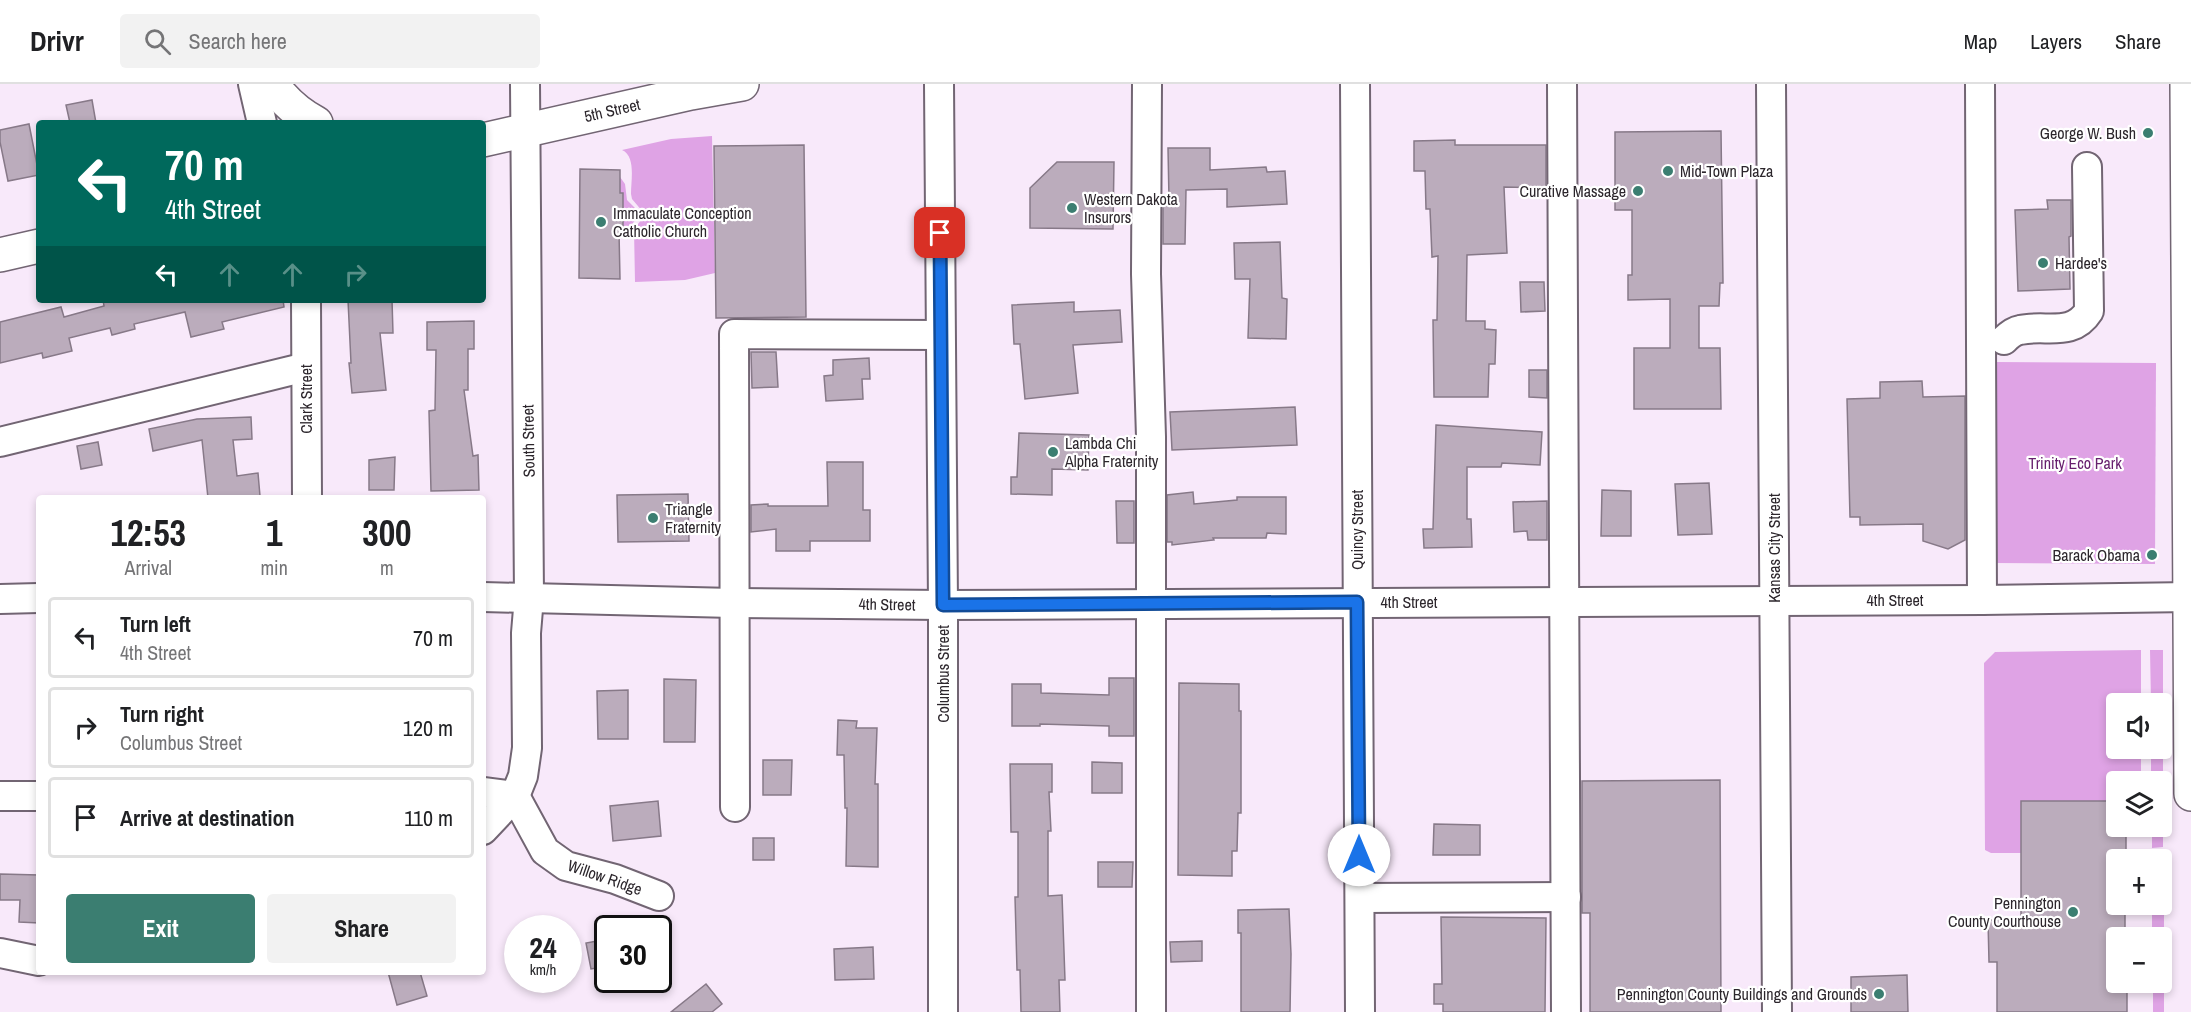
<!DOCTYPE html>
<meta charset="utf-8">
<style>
body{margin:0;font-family:"Archivo Narrow",sans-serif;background:#f2f2f2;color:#202124;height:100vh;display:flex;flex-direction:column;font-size:22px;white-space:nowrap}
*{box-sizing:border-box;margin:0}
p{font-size:20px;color:#757577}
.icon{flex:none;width:33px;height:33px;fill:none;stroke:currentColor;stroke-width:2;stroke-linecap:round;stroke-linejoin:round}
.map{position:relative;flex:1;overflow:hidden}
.sheet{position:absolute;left:36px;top:411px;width:450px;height:480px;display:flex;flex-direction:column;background:#fff;border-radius:6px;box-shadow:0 3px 9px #0003}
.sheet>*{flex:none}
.hud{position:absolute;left:36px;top:36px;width:450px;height:183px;border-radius:6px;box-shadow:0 3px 9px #0003;background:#00695c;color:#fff;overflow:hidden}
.buttons{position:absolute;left:2106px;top:609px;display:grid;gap:12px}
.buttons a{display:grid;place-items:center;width:66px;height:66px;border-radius:6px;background:#fff;box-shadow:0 3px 9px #0003;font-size:30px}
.speed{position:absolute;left:504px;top:831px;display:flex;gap:12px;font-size:30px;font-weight:700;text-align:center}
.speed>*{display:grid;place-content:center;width:78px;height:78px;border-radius:50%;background:#fff;box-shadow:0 3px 9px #0003;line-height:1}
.speed small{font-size:15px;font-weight:400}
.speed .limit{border:3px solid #111;border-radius:9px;background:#fff;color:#111}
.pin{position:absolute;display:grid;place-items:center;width:51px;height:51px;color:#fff;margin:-26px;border-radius:12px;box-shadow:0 3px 9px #0006}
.me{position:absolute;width:66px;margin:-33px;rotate:0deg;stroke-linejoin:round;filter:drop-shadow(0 0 4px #0008)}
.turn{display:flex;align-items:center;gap:21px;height:126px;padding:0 30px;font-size:27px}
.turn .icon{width:78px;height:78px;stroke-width:2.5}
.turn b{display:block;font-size:42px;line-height:51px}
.lanes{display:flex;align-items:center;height:57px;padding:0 30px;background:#0003;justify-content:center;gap:30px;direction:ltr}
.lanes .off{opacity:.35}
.eta{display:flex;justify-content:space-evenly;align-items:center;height:102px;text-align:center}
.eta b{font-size:36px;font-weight:800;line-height:42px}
.primary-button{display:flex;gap:12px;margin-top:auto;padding:12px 30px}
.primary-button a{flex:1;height:69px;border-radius:6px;background:#3b7e71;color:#fff;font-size:24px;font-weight:800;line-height:69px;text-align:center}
.primary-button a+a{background:#f2f2f2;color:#202124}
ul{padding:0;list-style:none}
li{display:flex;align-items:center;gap:18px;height:81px;margin:0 12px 9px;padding:0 18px;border:3px solid #e0e0e0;border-radius:6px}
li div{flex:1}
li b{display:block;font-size:22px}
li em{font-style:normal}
header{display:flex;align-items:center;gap:36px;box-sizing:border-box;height:84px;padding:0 30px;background:#fff;border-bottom:2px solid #e0e0e0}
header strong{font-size:28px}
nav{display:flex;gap:33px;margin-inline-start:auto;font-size:21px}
.search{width:420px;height:54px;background:#f2f2f2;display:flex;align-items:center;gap:15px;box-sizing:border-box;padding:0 21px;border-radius:6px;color:#757577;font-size:22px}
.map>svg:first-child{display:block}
.green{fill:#dfa3e5}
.building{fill:#bbacbc;stroke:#877988;stroke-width:1.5}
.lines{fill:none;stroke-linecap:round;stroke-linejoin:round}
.minor-casing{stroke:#726573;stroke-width:32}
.major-casing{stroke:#726573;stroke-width:36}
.minor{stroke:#fff;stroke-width:28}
.major{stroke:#fff;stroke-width:33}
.route-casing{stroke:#114b97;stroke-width:15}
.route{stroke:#1a73e8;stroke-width:10}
.poi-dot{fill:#3b7e71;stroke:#fff;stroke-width:2}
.labels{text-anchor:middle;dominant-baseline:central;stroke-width:4.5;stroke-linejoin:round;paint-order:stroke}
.street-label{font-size:16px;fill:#2c262c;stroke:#fff}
.poi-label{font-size:16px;fill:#2c262c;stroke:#fff;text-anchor:start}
.park-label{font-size:16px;fill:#67206e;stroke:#fff}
</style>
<header>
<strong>Drivr</strong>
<div class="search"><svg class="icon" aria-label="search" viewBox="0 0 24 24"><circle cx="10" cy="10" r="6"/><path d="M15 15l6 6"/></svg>Search here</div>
<nav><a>Map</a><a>Layers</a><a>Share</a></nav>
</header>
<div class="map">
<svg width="2191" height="928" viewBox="0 0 2191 928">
<rect width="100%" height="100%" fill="#f8e9fa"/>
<g class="green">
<path d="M 712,52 L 715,189 L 685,196 L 635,198 L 634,145 L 642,135 L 643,128 L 632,115 L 631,110 C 631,96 636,72 622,66 L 671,55 Z"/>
<polygon points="620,93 625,100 627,116 639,128 634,125 629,127 629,131 632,133 639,130 627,148 623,148 623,109 619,109"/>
<polygon points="1995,278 2156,279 2155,480 1994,479"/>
<polygon points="2141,566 2141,619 2116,620 2116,664 2141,665 2141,697 2116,698 2116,717 2021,717 2021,769 1991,769 1985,766 1984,579 1995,568"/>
<polygon points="2150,566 2163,566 2163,763 2152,764 2152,743 2162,742 2162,698 2151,697 2151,665 2162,664 2162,620 2151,619"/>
<polygon points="2162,789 2164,789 2164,928 2153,928 2153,899 2162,898 2162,854 2152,853 2152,821 2162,820"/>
</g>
<g class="building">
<polygon points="92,16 96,39 70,39 66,21"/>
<polygon points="29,40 39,91 8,97 0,58 0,46"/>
<polygon points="1721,47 1723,199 1720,199 1719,222 1699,222 1699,264 1720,264 1721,325 1634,325 1634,264 1670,264 1670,215 1628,216 1628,191 1632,191 1632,126 1615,126 1615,48"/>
<polygon points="1455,56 1455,61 1546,61 1546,104 1504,103 1507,169 1467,171 1466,237 1485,237 1485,245 1496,246 1495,280 1489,280 1488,313 1434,313 1433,236 1437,236 1438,172 1432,173 1430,125 1426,125 1425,87 1414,87 1414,57"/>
<polygon points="804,61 806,233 716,234 714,62"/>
<polygon points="1168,64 1210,64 1210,86 1266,83 1267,88 1285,87 1287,120 1227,123 1227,105 1186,106 1185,160 1163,160 1163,116 1169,116"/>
<polygon points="1057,78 1114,78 1113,145 1030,144 1030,104"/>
<polygon points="580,85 620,86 620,109 623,109 623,148 619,148 620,195 579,194"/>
<polygon points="2047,116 2071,116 2071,152 2069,153 2070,205 2018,207 2015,126 2048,125"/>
<polygon points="1280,158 1282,214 1287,215 1286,255 1248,254 1250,195 1235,195 1234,159"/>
<polygon points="1520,198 1544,198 1545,227 1521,228"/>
<polygon points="103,216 283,216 284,223 222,238 224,245 191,253 185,228 134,240 135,245 112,251 110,244 69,254 72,267 43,274 42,269 0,279 0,238 61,223 64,233 104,222"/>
<polygon points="348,216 392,216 393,249 380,249 386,306 352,309 349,279 351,279"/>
<polygon points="1074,218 1074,228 1120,226 1122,258 1073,261 1078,309 1025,315 1020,260 1014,260 1012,221"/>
<polygon points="474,237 474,265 468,265 468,306 464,306 473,372 478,371 479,406 431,407 429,327 435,326 436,266 427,266 427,238"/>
<polygon points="751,268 776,268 778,303 752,304"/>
<polygon points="869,274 870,295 862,295 863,315 826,317 824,292 833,291 833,276"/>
<polygon points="1529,286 1547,286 1547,314 1529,313"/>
<polygon points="1922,297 1923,313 1965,312 1965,456 1948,465 1923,457 1923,440 1860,441 1860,433 1850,433 1847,315 1880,314 1880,298"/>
<polygon points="1295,323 1297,361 1172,366 1170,328"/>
<polygon points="251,333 252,355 233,356 237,392 258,389 260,412 208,414 202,356 153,367 149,345 197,335"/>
<polygon points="1436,341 1542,348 1540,381 1502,379 1501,383 1467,383 1467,435 1471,435 1472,463 1424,464 1423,445 1433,445"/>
<polygon points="1019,349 1089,351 1088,386 1052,385 1052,411 1011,410 1011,393 1017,393"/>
<polygon points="98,358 102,381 81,385 77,362"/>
<polygon points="395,373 394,406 369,406 369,376"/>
<polygon points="827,378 863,378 863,426 870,426 870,457 810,457 810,467 776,467 776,445 751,448 751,421 768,420 768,422 828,422"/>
<polygon points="1709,399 1712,450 1678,451 1675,400"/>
<polygon points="1602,406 1631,407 1631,452 1601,452"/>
<polygon points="1193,408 1194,420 1237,416 1237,413 1286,413 1286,450 1267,449 1266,454 1213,454 1214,456 1172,461 1172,458 1167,458 1167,411"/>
<polygon points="688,410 689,457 618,458 617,411"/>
<polygon points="1116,417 1134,417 1134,459 1117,459"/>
<polygon points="1547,417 1547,456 1528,456 1527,447 1514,448 1513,418"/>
<polygon points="1109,594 1134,594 1134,652 1109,652 1109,642 1040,640 1040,642 1012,642 1012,600 1041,600 1041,609 1109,611"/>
<polygon points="664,595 696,596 695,658 664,658"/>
<polygon points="1179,599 1239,600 1239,627 1241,627 1241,729 1238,729 1237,767 1232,767 1232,792 1178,791"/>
<polygon points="628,606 628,655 598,655 597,607"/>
<polygon points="838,636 857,637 856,644 877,644 875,700 878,700 878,783 846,782 847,724 845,724 844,671 837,671"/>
<polygon points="763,676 792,676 791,711 763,711"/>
<polygon points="1092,678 1122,679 1122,709 1092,709"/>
<polygon points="1010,680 1052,680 1052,708 1049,708 1051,747 1048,747 1048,812 1062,811 1065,896 1059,896 1060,928 1021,928 1020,886 1017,886 1015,813 1018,813 1018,748 1011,748"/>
<polygon points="1720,696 1721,928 1590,928 1590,829 1582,829 1582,697"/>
<polygon points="658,717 661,752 613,757 610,722"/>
<polygon points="2021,717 2116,717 2116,742 2126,742 2126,774 2116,776 2116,820 2125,820 2125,845 2116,845 2116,898 2127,898 2127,928 1997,928 1997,878 1989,878 1988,836 2021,836"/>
<polygon points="1434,740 1480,741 1480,771 1433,771"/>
<rect x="753" y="754" width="21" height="22"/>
<polygon points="1098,778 1133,778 1132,803 1098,803"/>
<polygon points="0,790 39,791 39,839 19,838 20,816 0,816"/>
<polygon points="1289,825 1291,870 1290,928 1241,928 1241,849 1238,849 1238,826"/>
<polygon points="1441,833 1546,834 1545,928 1443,928 1443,920 1434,920 1434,900 1442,900"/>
<polygon points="608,855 608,882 591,885 586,859"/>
<polygon points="1202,857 1202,877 1171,878 1170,858"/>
<polygon points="873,863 874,895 835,896 834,865"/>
<polygon points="388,888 420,888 427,912 397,921"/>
<polygon points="1907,891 1908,928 1851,928 1851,893"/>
<polygon points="706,900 722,920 712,928 671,928"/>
</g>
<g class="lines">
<defs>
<g id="minor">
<polyline points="253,0 262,39"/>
<polyline points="939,0 943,521 943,928"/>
<polyline points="1147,0 1146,190 1151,353 1151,928"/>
<polyline points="1355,0 1360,928"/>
<polyline points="1562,0 1566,928"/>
<polyline points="1771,0 1777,928"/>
<polyline points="1980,0 1982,516"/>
<polyline points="306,216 307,414"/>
<path d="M 2004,256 C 2008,252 2014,247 2020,246 C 2046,240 2072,254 2089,227 L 2087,83"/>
<polyline points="0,358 306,283"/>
<polyline points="483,513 733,519 943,521 1982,516 2191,513"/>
<polyline points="0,515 39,514"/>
<polyline points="483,708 515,712"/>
<polyline points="0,712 39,712"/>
<polyline points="515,712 545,767 566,782 615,795 659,812"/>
<polyline points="735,723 734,250 940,251"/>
<polyline points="483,746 515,712 523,692 527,664 526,549 529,513 525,0"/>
<polyline points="1360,814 1566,813"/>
<polyline points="0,869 39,877"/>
</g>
<g id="major">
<path d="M 272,0 C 284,17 297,29 316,39"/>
<polyline points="2187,0 2191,710"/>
<polyline points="483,56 691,9 742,0"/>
<polyline points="0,171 39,162"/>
</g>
</defs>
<use href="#minor" class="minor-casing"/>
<use href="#major" class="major-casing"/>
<use href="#minor" class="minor"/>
<use href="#major" class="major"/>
</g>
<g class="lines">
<defs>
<polyline id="route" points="940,149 943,521 1357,518 1359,771"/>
</defs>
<use href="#route" class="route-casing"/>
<use href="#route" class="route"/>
</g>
<g class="poi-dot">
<circle cx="2148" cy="49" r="6"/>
<circle cx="1668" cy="87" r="6"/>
<circle cx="1638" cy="107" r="6"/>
<circle cx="1072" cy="124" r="6"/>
<circle cx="601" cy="138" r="6"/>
<circle cx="2043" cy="179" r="6"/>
<circle cx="1053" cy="368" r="6"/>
<circle cx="653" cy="434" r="6"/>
<circle cx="2152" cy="471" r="6"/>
<circle cx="2073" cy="828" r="6"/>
<circle cx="1879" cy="910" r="6"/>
</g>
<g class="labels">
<g class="street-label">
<text transform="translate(612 26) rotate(-13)">5th Street</text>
<text transform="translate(306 315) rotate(-90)">Clark Street</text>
<text transform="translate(528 357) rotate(-91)">South Street</text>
<text transform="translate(1357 446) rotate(-90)">Quincy Street</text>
<text transform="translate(1774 464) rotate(-90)">Kansas City Street</text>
<text x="1895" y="516">4th Street</text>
<text x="1409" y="518">4th Street</text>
<text transform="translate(887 520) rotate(1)">4th Street</text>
<text transform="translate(943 590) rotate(-90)">Columbus Street</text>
<text transform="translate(605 793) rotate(19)">Willow Ridge</text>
</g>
<g class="poi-label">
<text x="2136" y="49" text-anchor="end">George W. Bush</text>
<text x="1680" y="87">Mid-Town Plaza</text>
<text x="1626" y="107" text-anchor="end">Curative Massage</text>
<text x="1084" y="115">Western Dakota<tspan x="1084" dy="18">Insurors</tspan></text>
<text x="613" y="129">Immaculate Conception<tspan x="613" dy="18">Catholic Church</tspan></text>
<text x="2055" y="179">Hardee's</text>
<text x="1065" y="359">Lambda Chi<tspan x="1065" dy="18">Alpha Fraternity</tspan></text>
<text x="665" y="425">Triangle<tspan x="665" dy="18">Fraternity</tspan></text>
<text x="2140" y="471" text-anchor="end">Barack Obama</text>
<text x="2061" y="819" text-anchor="end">Pennington<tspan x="2061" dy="18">County Courthouse</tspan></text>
<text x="1867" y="910" text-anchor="end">Pennington County Buildings and Grounds</text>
</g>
<g class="park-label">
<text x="2075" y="379">Trinity Eco Park</text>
</g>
</g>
</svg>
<div class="buttons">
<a><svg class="icon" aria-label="sound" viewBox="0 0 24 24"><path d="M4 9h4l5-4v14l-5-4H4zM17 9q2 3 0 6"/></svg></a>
<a><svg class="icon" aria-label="layers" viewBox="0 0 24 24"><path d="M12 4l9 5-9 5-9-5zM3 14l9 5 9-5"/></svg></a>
<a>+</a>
<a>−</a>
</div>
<div class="speed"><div>24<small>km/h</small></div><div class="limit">30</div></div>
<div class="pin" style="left:940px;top:149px;background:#d93025"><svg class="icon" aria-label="arrive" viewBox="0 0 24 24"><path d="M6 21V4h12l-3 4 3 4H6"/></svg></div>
<svg class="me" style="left:1359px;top:771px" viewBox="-20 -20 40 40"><circle r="19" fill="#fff"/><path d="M0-13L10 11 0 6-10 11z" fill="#1a73e8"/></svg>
<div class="hud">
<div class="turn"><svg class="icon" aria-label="left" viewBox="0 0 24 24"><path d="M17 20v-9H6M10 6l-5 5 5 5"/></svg><div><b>70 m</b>4th Street</div></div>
<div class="lanes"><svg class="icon" aria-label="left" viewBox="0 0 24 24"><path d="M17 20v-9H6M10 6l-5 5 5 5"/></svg><svg class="icon off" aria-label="ahead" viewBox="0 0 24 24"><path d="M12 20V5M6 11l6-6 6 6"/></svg><svg class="icon off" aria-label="ahead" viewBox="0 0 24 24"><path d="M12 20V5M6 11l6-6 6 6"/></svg><svg class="icon off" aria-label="right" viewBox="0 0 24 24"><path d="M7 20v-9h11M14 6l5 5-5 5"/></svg></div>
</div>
<section class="sheet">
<div class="eta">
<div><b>12:53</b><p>Arrival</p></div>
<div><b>1</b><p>min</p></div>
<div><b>300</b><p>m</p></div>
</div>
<ul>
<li><svg class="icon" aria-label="left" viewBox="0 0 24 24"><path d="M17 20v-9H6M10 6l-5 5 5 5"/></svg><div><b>Turn left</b><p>4th Street</p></div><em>70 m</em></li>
<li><svg class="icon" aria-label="right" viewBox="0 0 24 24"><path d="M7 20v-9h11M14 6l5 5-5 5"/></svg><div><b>Turn right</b><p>Columbus Street</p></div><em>120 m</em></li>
<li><svg class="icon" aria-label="arrive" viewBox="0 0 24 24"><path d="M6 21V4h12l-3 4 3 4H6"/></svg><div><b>Arrive at destination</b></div><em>110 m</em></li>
</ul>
<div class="primary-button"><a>Exit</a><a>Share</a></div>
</section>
</div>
